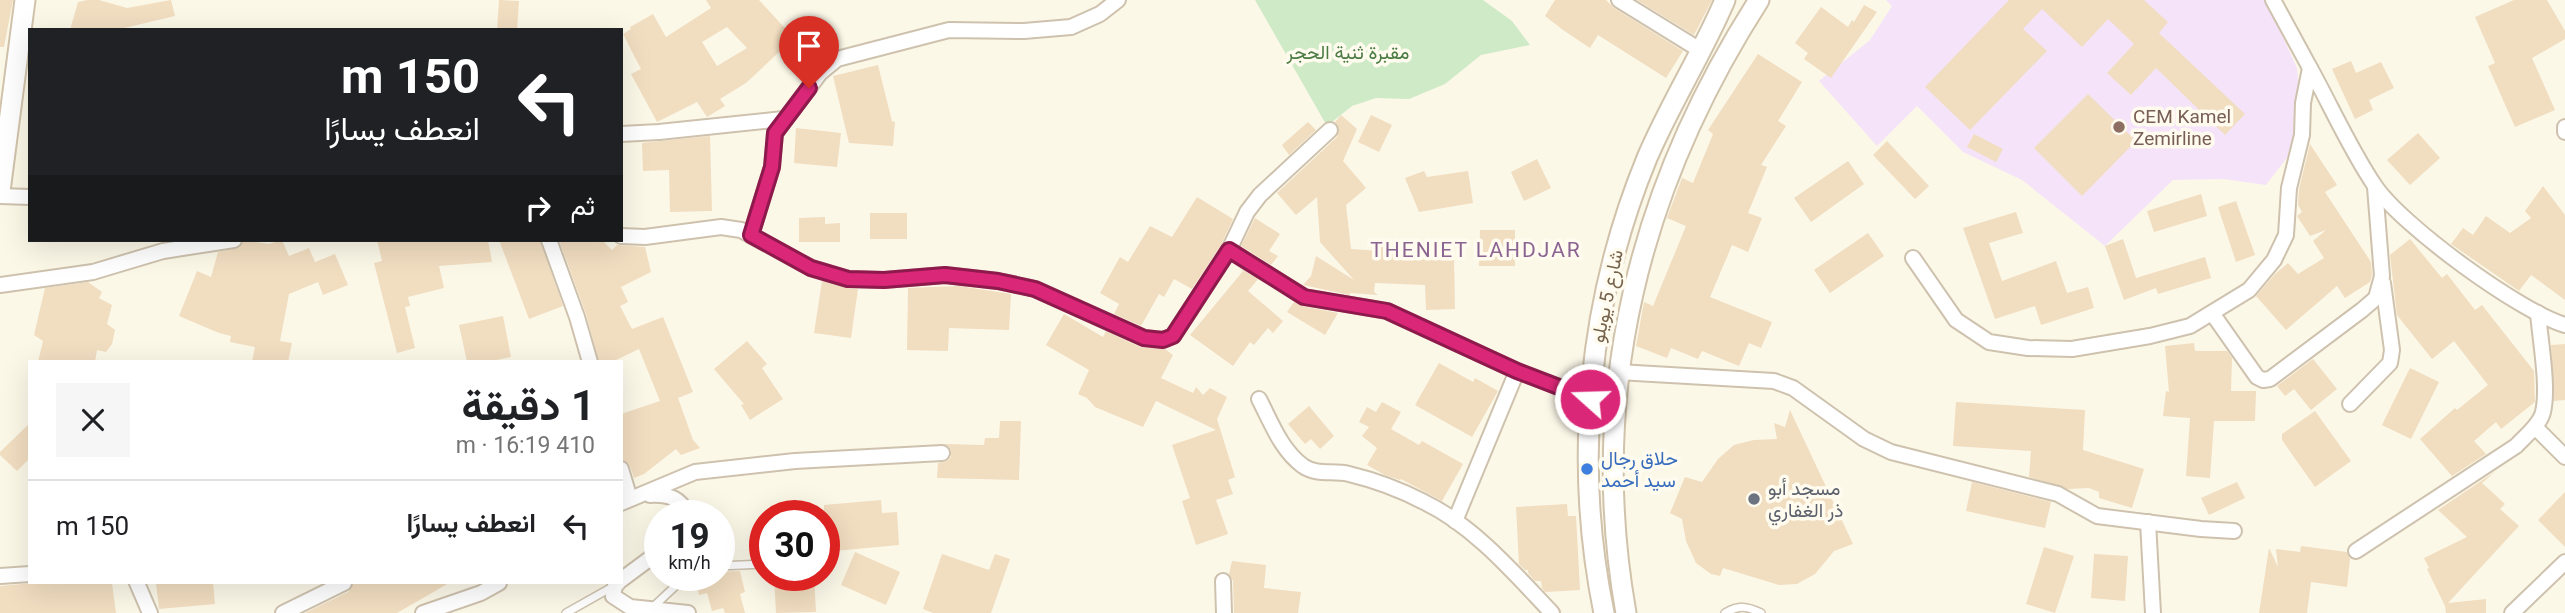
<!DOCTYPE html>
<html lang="ar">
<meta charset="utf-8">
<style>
body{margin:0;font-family:Roboto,Vazirmatn,sans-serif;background:#f6f6f6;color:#202124;direction:rtl;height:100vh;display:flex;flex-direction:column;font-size:26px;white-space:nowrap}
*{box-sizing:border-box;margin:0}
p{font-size:23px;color:#757577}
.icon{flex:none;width:38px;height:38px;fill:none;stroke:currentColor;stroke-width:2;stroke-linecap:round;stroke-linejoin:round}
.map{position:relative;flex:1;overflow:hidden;direction:ltr}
.side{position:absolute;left:28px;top:360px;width:595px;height:224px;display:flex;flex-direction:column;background:#fff;border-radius:0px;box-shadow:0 7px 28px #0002;direction:rtl}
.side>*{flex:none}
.top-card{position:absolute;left:28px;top:28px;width:595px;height:214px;border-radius:0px;box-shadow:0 7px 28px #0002;direction:rtl;background:#202124;color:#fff;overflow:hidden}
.speed{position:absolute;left:644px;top:500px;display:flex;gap:14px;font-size:35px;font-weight:700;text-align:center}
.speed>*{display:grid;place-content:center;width:91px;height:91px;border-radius:50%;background:#fff;box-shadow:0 7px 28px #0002;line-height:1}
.speed small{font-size:18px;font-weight:400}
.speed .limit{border:10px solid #d22;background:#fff;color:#111}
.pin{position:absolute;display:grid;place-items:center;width:60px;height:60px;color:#fff;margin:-72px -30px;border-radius:50% 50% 50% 0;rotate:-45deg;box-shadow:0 0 7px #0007}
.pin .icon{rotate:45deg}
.me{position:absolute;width:77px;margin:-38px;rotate:290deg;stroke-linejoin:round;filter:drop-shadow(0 0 5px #0008)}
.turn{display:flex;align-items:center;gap:24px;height:147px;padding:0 28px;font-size:32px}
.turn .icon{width:91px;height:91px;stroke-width:2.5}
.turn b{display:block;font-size:49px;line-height:60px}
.then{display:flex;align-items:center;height:66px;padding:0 28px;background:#0003;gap:14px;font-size:26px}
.round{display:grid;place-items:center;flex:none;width:74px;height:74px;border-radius:0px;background:#f6f6f6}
.overview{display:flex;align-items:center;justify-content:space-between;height:119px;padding:0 28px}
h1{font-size:42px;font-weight:700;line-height:52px}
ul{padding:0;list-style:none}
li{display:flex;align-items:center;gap:21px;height:91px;padding:0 28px;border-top:2px solid #e0e0e0}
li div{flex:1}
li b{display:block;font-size:26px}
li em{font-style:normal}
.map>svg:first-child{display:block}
.education{fill:#f5e4f9}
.green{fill:#ceeac6}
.building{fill:#f1ddc0;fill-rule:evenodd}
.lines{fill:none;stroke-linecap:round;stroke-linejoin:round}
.lane-casing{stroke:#cec2ae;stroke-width:10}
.street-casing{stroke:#cec2ae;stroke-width:18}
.secondary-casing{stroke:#d1c3ab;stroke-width:23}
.lane{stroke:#fff;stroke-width:7}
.street{stroke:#fff;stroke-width:14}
.secondary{stroke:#fff;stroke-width:19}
.route-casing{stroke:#8e194d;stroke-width:18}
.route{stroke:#db2777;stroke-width:12}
.education-dot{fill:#8d6e63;stroke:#fffbee;stroke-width:2.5}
.shop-dot{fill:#3f7fe0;stroke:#fffbee;stroke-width:2.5}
.worship-dot{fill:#6b7280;stroke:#fffbee;stroke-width:2.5}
.labels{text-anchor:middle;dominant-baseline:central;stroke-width:7;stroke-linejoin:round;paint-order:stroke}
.park-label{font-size:19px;fill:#4a7b43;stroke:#fffbee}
.education-label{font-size:19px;fill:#785e54;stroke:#fffbee;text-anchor:start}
.street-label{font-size:19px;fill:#76634c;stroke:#fffbee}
.shop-label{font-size:19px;fill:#366cbe;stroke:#fffbee;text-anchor:start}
.worship-label{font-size:19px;fill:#5b616d;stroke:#fffbee;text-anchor:start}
.neighbourhood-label{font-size:21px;letter-spacing:2px;fill:#8c6492;stroke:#fffbee}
</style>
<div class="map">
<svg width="2565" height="613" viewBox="0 0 2565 613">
<rect width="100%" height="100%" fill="#fcf8e8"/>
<polygon class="education" points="1886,0 2266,0 2297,68 2301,114 2300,141 2266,185 2223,179 2173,180 2105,246 2022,180 1963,152 1917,106 1877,146 1819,81 1870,40 1892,6"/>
<polygon class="green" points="1255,0 1483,0 1512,21 1530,45 1481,55 1445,84 1409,99 1376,98 1352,106 1327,126"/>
<g class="building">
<polygon points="0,0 13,0 4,47 0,47"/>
<polygon points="88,0 99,0 127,8 171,0 175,16 116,30 70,30 78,2"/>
<polygon points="499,0 519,1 517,30 497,30"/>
<path d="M 706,0 L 759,0 L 794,38 L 746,83 L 720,99 L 725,106 L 707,117 L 697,102 L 657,122 L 631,74 L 641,69 L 623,34 L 631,29 L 630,27 L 653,14 L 666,37 L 711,8 ZM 727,27 L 747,48 L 717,66 L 702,42 Z"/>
<polygon points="1555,0 1606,0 1614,8 1683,51 1666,78 1598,35 1590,48 1563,30 1545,16"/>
<polygon points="1637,0 1712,0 1694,35"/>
<polygon points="2009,0 2144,0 2168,22 2159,33 2245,114 2225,135 2156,68 2131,95 2107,73 2134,44 2108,19 2082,47 2042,9 2023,29 2047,51 1970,130 1925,87"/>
<polygon points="2514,0 2547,0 2565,31 2565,39 2532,58 2555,110 2515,127 2488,66 2495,63 2475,17"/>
<polygon points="1864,5 1877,12 1831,78 1804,59 1808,53 1795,43 1821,7 1848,27 1852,20 1854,22"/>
<polygon points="1758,54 1802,82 1778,121 1786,126 1761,165 1767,167 1748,213 1762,218 1748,252 1732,245 1710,297 1772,322 1761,348 1749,343 1739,366 1702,351 1698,359 1671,348 1667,358 1636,346 1644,302 1653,306 1686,226 1667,218 1682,178 1693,183 1713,134 1708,130"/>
<polygon points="2351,61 2356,73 2381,62 2394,88 2369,100 2373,110 2355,119 2332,69"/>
<polygon points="878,65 892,121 895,122 893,146 849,143 833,76"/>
<polygon points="2088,94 2136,141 2082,196 2034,148"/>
<polygon points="1341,115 1357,129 1343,161 1366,188 1346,205 1351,249 1381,251 1381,246 1411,247 1411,260 1454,258 1455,309 1426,310 1425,285 1375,283 1374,292 1378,295 1350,293 1349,295 1303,285 1311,276 1316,256 1354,280 1320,242 1317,197 1296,215 1277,193 1337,137 1339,129 1335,122"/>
<polygon points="1371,115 1392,125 1379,152 1358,142"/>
<polygon points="1308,122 1316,130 1289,155 1282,145"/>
<polygon points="796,128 841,133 837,167 794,163"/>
<polygon points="2418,133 2440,158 2410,185 2387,160"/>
<polygon points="1974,134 2003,149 1996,162 1967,147"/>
<polygon points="710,136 712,211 670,212 669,170 643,171 642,143"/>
<polygon points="1887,141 1929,186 1915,199 1873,155"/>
<polygon points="2310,144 2337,185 2325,192 2371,262 2372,275 2370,282 2345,298 2337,286 2286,330 2256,296 2275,274 2288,263 2298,274 2324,258 2313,241 2326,230 2310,236 2297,216 2302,212 2298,205 2299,189"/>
<polygon points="1537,159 1551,188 1524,201 1511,172"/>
<polygon points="1848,161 1864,184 1811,222 1794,198"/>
<polygon points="1424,171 1427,177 1468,171 1473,203 1419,212 1405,178"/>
<polygon points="2543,186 2565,215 2565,300 2531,275 2519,291 2451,244 2463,228 2473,235 2486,216 2510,233 2531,218 2525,211"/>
<polygon points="2201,194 2207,216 2154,232 2147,211"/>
<polygon points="1197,197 1233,219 1221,245 1192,289 1174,279 1164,297 1159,294 1141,326 1114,314 1119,304 1100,293 1120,257 1128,262 1150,226 1172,237"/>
<polygon points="2236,201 2255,255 2236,262 2218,207"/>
<polygon points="2016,212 2023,233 1989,243 2002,281 2056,261 2067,293 2088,287 2094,308 2041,325 2035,306 1995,319 1963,228"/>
<rect x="870" y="213" width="37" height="26"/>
<polygon points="825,217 825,224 840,223 840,242 799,242 799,218"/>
<polygon points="1255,218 1280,234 1269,251 1278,256 1271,265 1241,246"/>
<polygon points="1480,230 1515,230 1515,266 1479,266"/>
<polygon points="1868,233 1884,256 1830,293 1814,270"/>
<polygon points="2123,239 2136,278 2205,257 2211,278 2158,294 2156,288 2124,300 2105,246"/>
<polygon points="2410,239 2442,278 2447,274 2475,310 2482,305 2534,371 2535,402 2501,429 2496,422 2474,441 2486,454 2452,476 2420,439 2455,408 2457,410 2488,385 2454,341 2432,359 2397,315 2390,255"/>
<polygon points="243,240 269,244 282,240 289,256 309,248 315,262 335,254 348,285 323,295 318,282 289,294 280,341 292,343 288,362 252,362 255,347 230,342 231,336 219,333 179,316 197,271 211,277 218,252 239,248"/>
<polygon points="377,240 488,240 492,262 439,266 444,288 408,297 410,306 405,307 415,348 397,353 374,263 382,261"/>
<polygon points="499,240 540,240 563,306 529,319"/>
<polygon points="559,240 602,240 612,250 617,245 645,247 651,272 621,287 628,302 620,306 632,329 663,317 693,392 678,398 693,440 700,448 681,455 676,449 644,474 634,478 630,466 623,460 621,454 621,414 660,401 639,349 612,362 599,362 586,314"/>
<polygon points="1238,267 1258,279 1248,291 1283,321 1273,333 1268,328 1254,345 1250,342 1233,366 1190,335 1243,271"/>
<polygon points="822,281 846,288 858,289 851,338 814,333"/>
<polygon points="88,282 102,292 99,298 112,305 107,324 115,330 112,344 106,352 97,350 95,362 38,362 43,341 34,335 45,288"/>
<polygon points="959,286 1011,294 1009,330 949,328 948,351 907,350 908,288"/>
<polygon points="1294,302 1302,306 1338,313 1325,335 1287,312"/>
<polygon points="1064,314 1103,337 1106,331 1140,347 1165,349 1173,355 1161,378 1193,393 1196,387 1203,395 1210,388 1227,397 1217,419 1235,477 1228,480 1233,494 1216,500 1228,534 1196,545 1182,501 1190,498 1172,445 1216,430 1156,401 1143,427 1095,407 1087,398 1078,394 1089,370 1046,345"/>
<polygon points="503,316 511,357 486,362 467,362 459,325"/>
<polygon points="747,341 767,364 762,368 783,399 750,420 741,405 744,404 714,369"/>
<polygon points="2194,343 2195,351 2227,351 2232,358 2231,391 2256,391 2255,421 2214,421 2210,478 2186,476 2190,418 2163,416 2166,391 2169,392 2165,346"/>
<polygon points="2565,344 2565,400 2554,401 2551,345"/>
<polygon points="2313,359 2337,389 2311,410 2294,389 2285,396 2277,386"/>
<polygon points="1439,363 1473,382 1475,378 1498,391 1472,437 1415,405"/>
<polygon points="2410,368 2439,382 2411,439 2382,425"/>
<polygon points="1382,402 1401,412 1391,429 1419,445 1422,441 1463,464 1442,501 1401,479 1400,480 1385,475 1367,465 1377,448 1362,436 1369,427 1359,422 1367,407 1376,412"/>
<polygon points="1956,402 2085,410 2083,450 2144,469 2132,508 2099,498 2099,492 2089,488 2068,489 2029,477 2031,451 1953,446"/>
<polygon points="1309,406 1334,436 1320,449 1311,439 1305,444 1288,424"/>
<polygon points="1790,410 1853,544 1834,551 1815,574 1797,584 1779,585 1723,568 1720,576 1711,574 1696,563 1686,541 1682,519 1670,513 1685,477 1702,482 1718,459 1734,445 1754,440 1777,439 1774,423 1785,427"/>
<polygon points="2315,411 2351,461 2315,487 2282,440 2282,434"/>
<polygon points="1000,421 1021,421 1019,480 937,478 938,463 947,461 951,457 950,448 945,444 984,445 985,438 999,438"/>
<polygon points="30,423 30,458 17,471 0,455 0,452"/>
<polygon points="2496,471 2482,483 2505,504 2500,509 2519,526 2448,603 2486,599 2486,613 2446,613 2445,606 2427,569 2429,568 2424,558 2467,537 2438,510"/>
<polygon points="1972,482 2051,502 2045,528 1966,511"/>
<polygon points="2237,482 2245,498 2209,515 2201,498"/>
<polygon points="2565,492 2565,547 2538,520"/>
<polygon points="881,500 882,513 897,512 899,545 824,552 824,505"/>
<polygon points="1567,504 1568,516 1576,516 1580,590 1545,592 1542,588 1541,581 1535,581 1528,573 1528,570 1525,570 1519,564 1516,507"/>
<polygon points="2301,546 2347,552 2350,559 2347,587 2311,582 2307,613 2259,613 2269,548 2278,567 2276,549 2300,552"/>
<polygon points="2044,547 2074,556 2055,613 2026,604"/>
<polygon points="855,552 900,572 886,605 841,585"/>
<polygon points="942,554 989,570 995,554 1010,559 991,613 933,613 923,609"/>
<polygon points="2094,554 2128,556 2125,601 2091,598"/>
<polygon points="1232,561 1266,565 1264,588 1301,592 1298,613 1234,613 1233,581 1229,574"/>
<polygon points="740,571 745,592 740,594 745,613 725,613 723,608 712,611 707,593 699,595 695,576 719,576 719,572"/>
<polygon points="774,576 814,576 816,612 776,613"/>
<polygon points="33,583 112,583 116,613 0,613 0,586"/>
<polygon points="156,583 213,583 215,604 159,609"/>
<polygon points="354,583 449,583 397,613 305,613 348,592"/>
</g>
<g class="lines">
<defs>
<g id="lane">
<polyline points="719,566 765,564"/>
<polyline points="652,608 686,576"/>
<polyline points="566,613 614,586"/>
<path d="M 1725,613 C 1739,605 1747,606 1761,613"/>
</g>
<g id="street">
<polyline points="1619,0 1700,50"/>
<path d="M 2310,68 C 2331,106 2351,151 2375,186 C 2401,225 2520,312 2565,325"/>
<polyline points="2565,127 2565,132"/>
<polyline points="621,134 659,132 783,119"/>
<polyline points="0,196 30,197"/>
<polyline points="751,235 772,167 775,133 820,73 837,59 949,30 1024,31 1071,27 1100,14 1118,0"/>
<polyline points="621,236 645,237 721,227 741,230 811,268 848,279 884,280 945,275 998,281 1035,289 1144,338 1163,340 1173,336 1229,250 1247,212 1260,195 1330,130"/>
<polyline points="549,240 577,317 590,362"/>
<polyline points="1229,250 1304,297 1387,311 1517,371 1590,399"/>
<polyline points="1913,258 1956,320 1989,342 2028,348 2072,349 2150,336 2190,326 2249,290 2274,260 2286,235 2289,188 2302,135 2303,103 2310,68 2273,0"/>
<polyline points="0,285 93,272 163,251 234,240"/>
<polyline points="2212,313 2257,377 2263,380 2270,379 2362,310 2376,298 2382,276 2375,187"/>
<polyline points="1618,372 1774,381 1793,388 1864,439 1891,452 2058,494 2097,516 2201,529 2234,531"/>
<path d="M 1259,399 C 1271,422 1281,450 1303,466 C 1318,476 1332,470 1349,474 C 1374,480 1401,490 1424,502 C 1474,526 1514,573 1552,613"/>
<polyline points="2350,404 2390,363 2392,350 2383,283"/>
<polyline points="2535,427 2565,457"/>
<polyline points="621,469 630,499"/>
<path d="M 650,495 C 670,494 680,498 689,516"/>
<polyline points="621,503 695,472 795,461 942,453"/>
<polyline points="1455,521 1517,371"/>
<polyline points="2148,522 2153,613"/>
<path d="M 2356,551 L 2516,446 C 2525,436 2540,425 2543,412 C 2549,387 2540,339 2538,313"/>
<polyline points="0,576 30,574"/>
<polyline points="621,580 660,551"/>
<polyline points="1223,581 1224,613"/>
<polyline points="137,583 150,613"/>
<polyline points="618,583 615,586 613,596 630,607 688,613"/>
<polyline points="283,613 344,583"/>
<polyline points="423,613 481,593 499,583"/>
<polyline points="2512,613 2565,562"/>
</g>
<g id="secondary">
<polyline points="0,191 25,0"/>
<path d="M 1604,613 C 1573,462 1588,301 1647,158 C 1670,104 1702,54 1725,0"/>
<path d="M 1626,613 C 1587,393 1639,187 1759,0"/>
</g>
</defs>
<use href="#lane" class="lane-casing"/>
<use href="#street" class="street-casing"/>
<use href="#secondary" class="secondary-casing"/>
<use href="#lane" class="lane"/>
<use href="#street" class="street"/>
<use href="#secondary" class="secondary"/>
</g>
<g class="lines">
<defs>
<polyline id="route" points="809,88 775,133 772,167 751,235 811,268 848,279 884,280 945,275 998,281 1035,289 1144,338 1163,340 1173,336 1229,250 1304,297 1387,311 1517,371 1590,399"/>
</defs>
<use href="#route" class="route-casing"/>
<use href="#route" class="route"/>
</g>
<circle class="education-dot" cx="2119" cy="127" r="7"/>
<circle class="shop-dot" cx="1587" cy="469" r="7"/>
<circle class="worship-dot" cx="1754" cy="499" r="7"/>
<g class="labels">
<g class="park-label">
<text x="1348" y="52">مقبرة ثنية الحجر</text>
</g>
<g class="education-label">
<text x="2133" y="116">CEM Kamel<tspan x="2133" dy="22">Zemirline</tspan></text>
</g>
<g class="street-label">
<text transform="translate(1607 296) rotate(-78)">شارع 5 يويلو</text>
</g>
<g class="shop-label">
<text x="1601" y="458">حلاق رجال<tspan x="1601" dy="22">سيد أحمد</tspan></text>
</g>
<g class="worship-label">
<text x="1768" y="488">مسجد أبو<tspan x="1768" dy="22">ذر الغفاري</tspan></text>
</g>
<g class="neighbourhood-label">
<text x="1476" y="250">THENIET LAHDJAR</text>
</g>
</g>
</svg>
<div class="speed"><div>19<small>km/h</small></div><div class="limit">30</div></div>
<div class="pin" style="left:809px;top:88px;background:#d93025"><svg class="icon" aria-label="arrive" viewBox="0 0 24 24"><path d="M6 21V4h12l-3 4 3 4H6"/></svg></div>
<svg class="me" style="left:1590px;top:399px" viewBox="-20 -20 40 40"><circle r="17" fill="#db2777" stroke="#fff" stroke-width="3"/><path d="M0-11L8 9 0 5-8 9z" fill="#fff"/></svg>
<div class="top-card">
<div class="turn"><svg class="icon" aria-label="left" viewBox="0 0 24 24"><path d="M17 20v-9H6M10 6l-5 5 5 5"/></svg><div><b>150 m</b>انعطف يسارًا</div></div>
<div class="then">ثم<svg class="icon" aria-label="right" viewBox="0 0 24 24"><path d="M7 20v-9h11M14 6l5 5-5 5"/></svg></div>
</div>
<section class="side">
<div class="overview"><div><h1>1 دقيقة</h1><p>410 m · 16:19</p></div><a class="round"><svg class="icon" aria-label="close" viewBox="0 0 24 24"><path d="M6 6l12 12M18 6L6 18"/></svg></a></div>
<ul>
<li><svg class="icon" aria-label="left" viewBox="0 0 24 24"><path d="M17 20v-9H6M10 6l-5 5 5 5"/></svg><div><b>انعطف يسارًا</b></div><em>150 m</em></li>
</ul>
</section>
</div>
